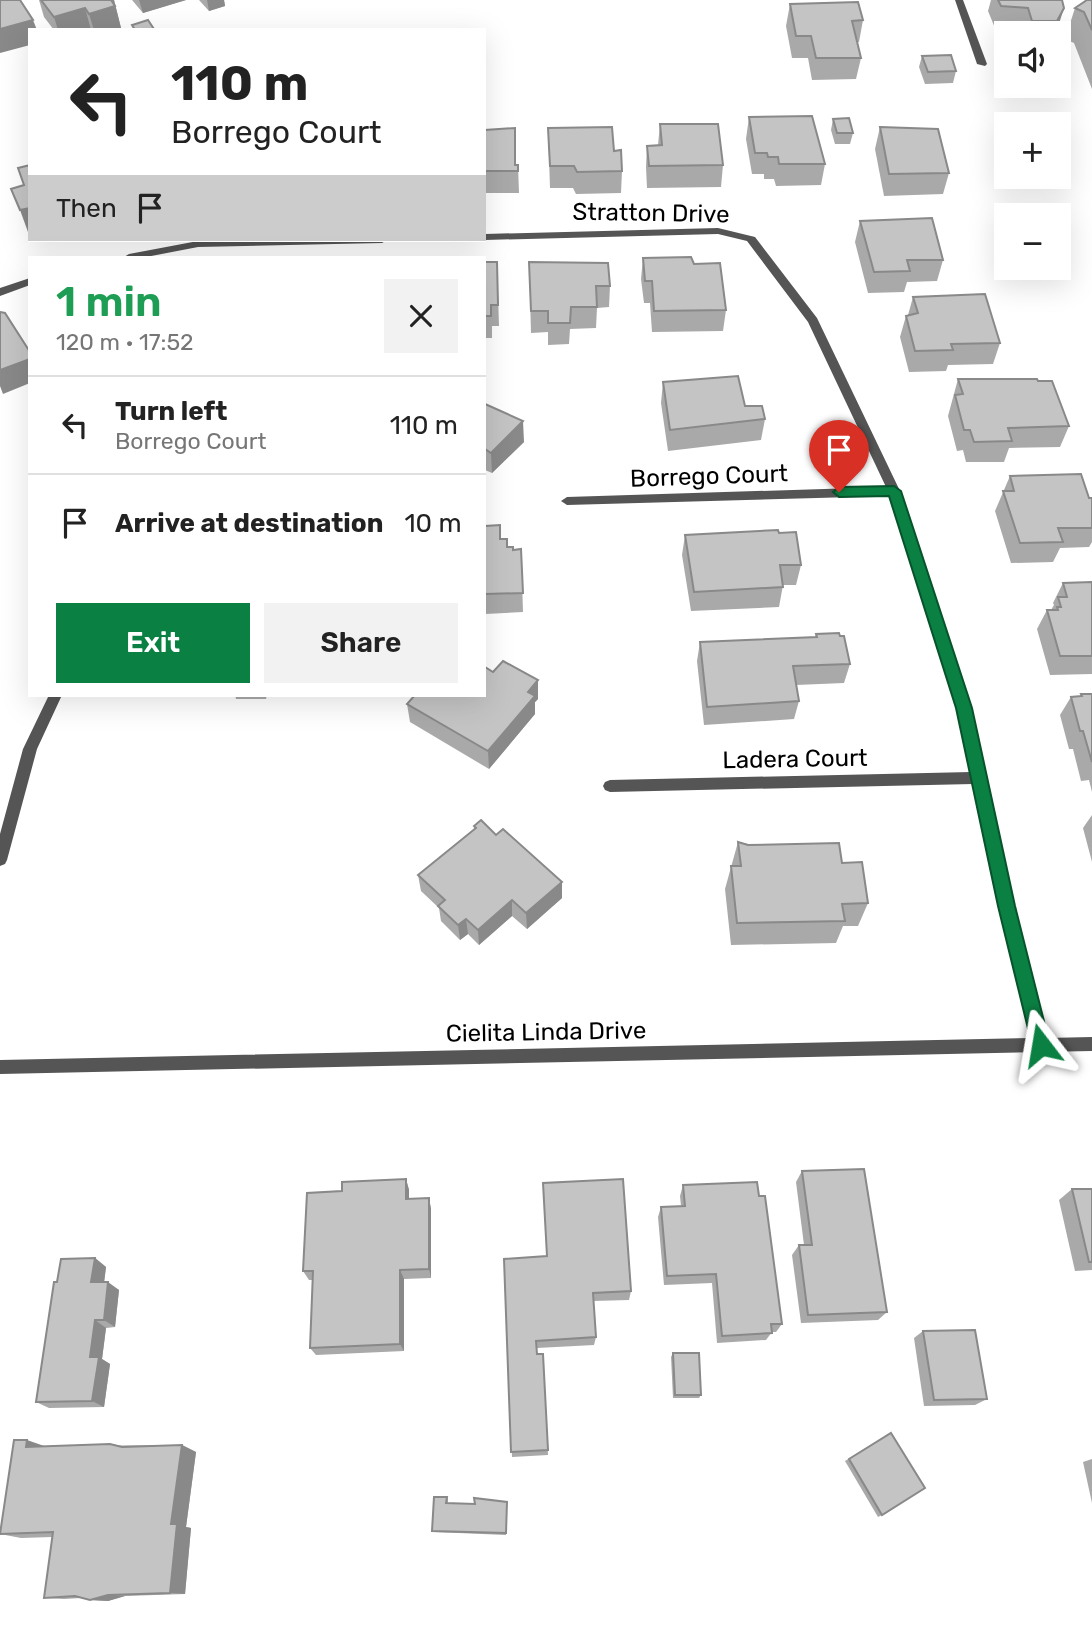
<!DOCTYPE html>
<meta charset="utf-8">
<style>
body{margin:0;font-family:Rubik,sans-serif;background:#f2f2f2;color:#222;height:100vh;display:flex;flex-direction:column;font-size:26px;white-space:nowrap}
*{box-sizing:border-box;margin:0}
p{font-size:23px;color:#767676}
.icon{flex:none;width:38px;height:38px;fill:none;stroke:currentColor;stroke-width:2;stroke-linecap:round;stroke-linejoin:round}
.map{position:relative;flex:1;overflow:hidden}
.panel{position:absolute;left:28px;top:256px;width:458px;height:441px;display:flex;flex-direction:column;background:#fff;border-radius:0px;box-shadow:0 7px 28px #0002}
.panel>*{flex:none}
.top-card{position:absolute;left:28px;top:28px;width:458px;height:214px;border-radius:0px;box-shadow:0 7px 28px #0002;background:#fff;color:#222;overflow:hidden}
.controls{position:absolute;left:994px;top:21px;display:grid;gap:14px}
.controls a{display:grid;place-items:center;width:77px;height:77px;border-radius:0px;background:#fff;box-shadow:0 7px 28px #0002;font-size:35px}
.pin{position:absolute;display:grid;place-items:center;width:60px;height:60px;color:#fff;margin:-72px -30px;border-radius:50% 50% 50% 0;rotate:-45deg;box-shadow:0 0 7px #0007}
.pin .icon{rotate:45deg}
.me{position:absolute;width:77px;margin:-38px;rotate:346deg;stroke-linejoin:round;filter:drop-shadow(0 0 5px #0008)}
.turn{display:flex;align-items:center;gap:24px;height:147px;padding:0 28px;font-size:32px}
.turn .icon{width:91px;height:91px;stroke-width:2.5}
.turn b{display:block;font-size:49px;line-height:60px}
.then{display:flex;align-items:center;height:66px;padding:0 28px;background:#0003;gap:14px;font-size:26px}
.round{display:grid;place-items:center;flex:none;width:74px;height:74px;border-radius:0px;background:#f2f2f2}
.head{display:flex;align-items:center;justify-content:space-between;height:119px;padding:0 28px}
h1{font-size:42px;font-weight:600;line-height:52px;color:#1e9e55}
.cta{display:flex;gap:14px;margin-top:auto;padding:14px 28px}
.cta a{flex:1;height:80px;border-radius:0px;background:#0b8043;color:#fff;font-size:28px;font-weight:600;line-height:80px;text-align:center}
.cta a+a{background:#f2f2f2;color:#222}
ul{padding:0;list-style:none}
li{display:flex;align-items:center;gap:21px;height:98px;padding:0 28px;border-top:2px solid #e0e0e0}
li div{flex:1}
li b{display:block;font-size:26px}
li em{font-style:normal}
.map>svg:first-child{display:block}
.lines{fill:none;stroke-linecap:round;stroke-linejoin:round}
.street{fill:#555;fill-rule:evenodd}
.wall{fill:#a9a9a9}
.shaded-wall{fill:#898989}
.building{fill:#c4c4c4;stroke:#898989;stroke-width:2}
.route{fill:#0b8043;stroke:#07532c;stroke-width:2}
.labels{text-anchor:middle;dominant-baseline:central;stroke-width:5;stroke-linejoin:round;paint-order:stroke}
.street-label{font-size:24px;fill:#000;stroke:#fff}
</style>
<div class="map">
<svg width="1092" height="1630" viewBox="0 0 1092 1630">
<rect width="100%" height="100%" fill="#fff"/>
<g class="lines">
<g class="street">
<polygon points="955,0 963,0 987,64 985,66 977,64"/>
<polygon points="718,228 755,237 817,318 900,491 971,708 1013,906 1047,1038 1092,1037 1092,1051 0,1074 0,1060 1032,1038 999,906 973,784 610,792 605,790 603,786 605,782 610,780 971,772 957,708 889,496 567,505 561,501 567,497 886,487 808,322 747,241 718,234 485,240 483,240 485,240 485,234"/>
<polygon points="387,240 382,243 198,247 146,257 124,257 129,254 198,241"/>
<polygon points="30,278 30,285 0,296 0,288"/>
<polygon points="49,695 62,695 37,749 7,860 5,864 0,866 0,834 23,749"/>
</g>
</g>
<g class="wall">
<polygon points="39,0 114,0 121,28 115,30 54,30 44,17"/>
<polygon points="132,0 186,0 143,13"/>
<polygon points="199,0 224,0 225,6 209,11"/>
<polygon points="991,0 1062,0 1057,30 1055,33 1023,33 1021,30 995,28 988,11"/>
<polygon points="1092,0 1092,89 1074,43 1065,39 1075,8"/>
<polygon points="790,4 863,20 859,42 857,42 861,58 856,79 812,80 808,58 792,58 786,26"/>
<polygon points="922,56 956,71 953,83 925,84 919,67"/>
<polygon points="749,117 825,164 821,185 776,186 774,179 764,179 764,174 752,174 746,139"/>
<polygon points="833,119 853,133 850,144 835,144 831,130"/>
<polygon points="660,124 723,165 721,187 647,188 646,167 647,146 658,145"/>
<polygon points="880,127 949,173 943,194 884,196 875,149"/>
<polygon points="548,128 614,151 622,171 621,193 576,194 573,188 550,188"/>
<polygon points="485,130 516,165 518,165 519,193 485,193"/>
<polygon points="860,221 943,260 937,281 907,282 904,292 868,293 855,242"/>
<polygon points="643,258 694,264 726,310 723,331 652,332 650,303 644,303 641,279"/>
<polygon points="485,262 497,262 499,326 492,326 492,338 485,338"/>
<polygon points="529,262 610,286 609,307 597,308 596,328 570,329 569,344 548,345 548,332 531,333"/>
<polygon points="913,297 1000,343 993,364 948,365 946,371 909,372 900,337 906,316 908,315"/>
<polygon points="958,379 1038,381 1069,426 1060,447 1009,448 1004,462 966,462 963,450 957,451 948,416"/>
<polygon points="663,382 745,406 765,419 761,440 668,451 661,403"/>
<polygon points="485,404 524,442 492,473 485,470"/>
<polygon points="1010,476 1092,498 1092,542 1089,547 1060,548 1053,562 1011,563 995,511"/>
<polygon points="485,526 500,539 507,547 513,550 521,549 523,612 485,614"/>
<polygon points="685,535 801,565 796,585 783,585 779,607 691,611 682,555"/>
<polygon points="1092,582 1092,674 1050,675 1037,629 1047,610 1051,610 1054,605 1053,603 1063,583"/>
<polygon points="816,634 850,664 844,683 796,685 799,701 794,719 704,725 697,661 700,642 815,637"/>
<polygon points="493,672 538,680 538,699 535,702 535,714 489,769 410,722 407,704"/>
<polygon points="1081,694 1092,694 1092,792 1089,780 1081,781 1073,749 1069,749 1060,715 1071,697 1080,696"/>
<polygon points="235,695 267,695 266,699 236,699"/>
<polygon points="1092,815 1092,862 1083,828"/>
<polygon points="474,826 496,835 562,882 562,898 527,929 512,916 479,945 468,934 460,940 441,921 439,908 421,891 418,875 474,829"/>
<polygon points="738,842 842,863 868,903 858,926 843,926 836,943 731,945 725,889"/>
<polygon points="802,1171 887,1312 878,1320 801,1323 792,1255 799,1245 804,1245 796,1182"/>
<polygon points="406,1179 409,1190 409,1199 429,1198 431,1209 431,1278 404,1279 404,1351 316,1355 310,1348 313,1280 309,1280 303,1271 342,1191"/>
<polygon points="683,1185 782,1324 776,1332 772,1332 766,1340 717,1343 712,1283 664,1285 658,1217 661,1207 681,1206 680,1196"/>
<polygon points="1072,1189 1092,1189 1092,1270 1075,1271 1059,1200"/>
<polygon points="95,1258 106,1267 104,1282 119,1290 115,1327 106,1328 102,1359 110,1364 104,1407 49,1408 36,1402 57,1282"/>
<polygon points="504,1259 631,1291 629,1300 593,1301 596,1337 594,1345 537,1348 537,1354 543,1354 548,1455 512,1457"/>
<polygon points="923,1331 987,1399 975,1405 924,1406 914,1338"/>
<polygon points="673,1353 701,1395 699,1398 673,1398 671,1357"/>
<polygon points="891,1433 882,1515 878,1517 845,1461"/>
<polygon points="182,1445 196,1452 186,1527 191,1528 185,1594 125,1596 108,1601 90,1600 81,1598 64,1599 44,1598 52,1537 21,1538 0,1534 45,1446"/>
<polygon points="1092,1459 1092,1503 1083,1462"/>
<polygon points="447,1497 448,1499 448,1503 475,1504 507,1502 506,1535 434,1532 432,1531"/>
</g>
<g class="shaded-wall">
<polygon points="106,0 114,0 121,28 115,30 94,30 89,14"/>
<polygon points="139,0 186,0 143,13"/>
<polygon points="207,0 224,0 225,6 209,11"/>
<polygon points="85,8 91,30 58,30 54,17"/>
<polygon points="1064,8 1057,30 1055,33 1053,33 1057,21"/>
<polygon points="33,20 37,30 30,30 30,45 0,53 0,29"/>
<polygon points="30,208 30,231 28,232 20,210"/>
<polygon points="30,359 30,383 3,394 0,386 0,370"/>
<polygon points="523,421 524,442 492,473 491,453"/>
<polygon points="538,680 538,699 535,702 535,714 489,769 488,751 528,692"/>
<polygon points="562,882 562,898 527,929 526,913"/>
<polygon points="512,900 512,916 479,945 478,930"/>
<polygon points="466,919 468,934 460,940 458,925"/>
<polygon points="406,1179 409,1190 409,1209 406,1199"/>
<polygon points="429,1198 431,1209 431,1278 429,1269"/>
<polygon points="95,1258 106,1267 103,1291 91,1282"/>
<polygon points="400,1270 404,1279 404,1351 400,1344"/>
<polygon points="108,1282 119,1290 115,1327 104,1320"/>
<polygon points="95,1320 106,1328 102,1359 110,1364 104,1407 92,1401 90,1357"/>
<polygon points="27,1440 47,1447 26,1447"/>
<polygon points="182,1445 196,1452 186,1527 191,1528 185,1594 170,1593 171,1524"/>
<polygon points="108,1595 125,1596 108,1601 90,1600"/>
</g>
<g class="building">
<polygon points="0,0 20,0 33,20 0,29"/>
<polygon points="41,0 111,0 115,6 89,14 85,8 54,17"/>
<polygon points="998,0 1062,0 1064,8 1057,21 1032,21 1028,8 1001,6"/>
<polygon points="1087,0 1092,0 1092,30 1084,12 1075,8"/>
<polygon points="858,2 863,20 852,21 861,58 816,58 811,36 796,36 790,4"/>
<polygon points="148,20 154,29 135,30 132,25"/>
<polygon points="951,55 956,71 928,72 922,56"/>
<polygon points="812,116 825,164 779,164 778,157 768,157 767,153 755,153 749,117"/>
<polygon points="849,118 853,133 837,133 833,119"/>
<polygon points="660,124 718,124 723,165 649,166 647,146 662,145"/>
<polygon points="612,127 614,151 621,150 622,171 577,172 574,166 550,166 548,128"/>
<polygon points="880,127 938,129 949,173 889,174"/>
<polygon points="515,128 515,165 518,165 518,171 485,171 485,130"/>
<polygon points="30,165 30,208 20,210 11,189 24,185 18,168"/>
<polygon points="932,218 943,260 907,260 910,271 874,272 860,221"/>
<polygon points="691,257 694,264 720,263 726,310 654,311 652,281 645,281 643,258"/>
<polygon points="485,262 497,262 498,305 491,305 491,316 485,316"/>
<polygon points="529,262 608,263 610,286 596,286 597,307 571,307 570,323 548,323 548,311 531,311"/>
<polygon points="985,294 1000,343 951,344 953,350 915,351 906,316 918,313 913,297"/>
<polygon points="0,312 5,313 30,352 30,359 0,370"/>
<polygon points="738,376 745,406 762,406 765,419 670,430 663,382"/>
<polygon points="958,379 1037,379 1038,381 1052,381 1069,426 1008,428 1012,441 974,442 970,430 964,430 955,395 963,394"/>
<polygon points="485,404 523,421 491,453 485,449"/>
<polygon points="1081,474 1089,498 1092,498 1092,528 1058,528 1063,542 1020,543 1003,491 1014,491 1010,476"/>
<polygon points="500,525 500,539 507,539 507,547 513,547 513,550 521,549 523,593 485,594 485,526"/>
<polygon points="778,530 779,533 796,532 801,565 780,565 783,587 694,592 685,535"/>
<polygon points="1092,582 1092,656 1060,656 1047,610 1058,610 1057,607 1061,607 1058,597 1067,597 1063,583"/>
<polygon points="839,633 840,636 844,636 850,664 793,666 799,701 707,707 700,642 817,637 816,634"/>
<polygon points="503,661 538,680 528,692 535,696 488,751 407,704 415,695 485,695 485,667 493,672"/>
<polygon points="1081,694 1092,694 1092,762 1083,731 1080,731 1071,697 1082,696"/>
<polygon points="481,820 496,835 503,829 562,882 526,913 512,900 478,930 466,919 458,925 438,906 445,900 418,875 476,828 474,826"/>
<polygon points="738,842 748,845 839,843 842,863 862,862 868,903 842,904 845,921 737,923 731,866 741,866"/>
<polygon points="864,1169 887,1312 808,1315 799,1245 812,1245 802,1171"/>
<polygon points="406,1179 406,1199 429,1198 429,1269 400,1270 400,1344 310,1348 313,1271 303,1271 307,1193 342,1191 342,1182"/>
<polygon points="623,1179 631,1291 593,1293 596,1337 536,1341 537,1354 543,1354 548,1450 511,1452 504,1259 547,1256 543,1183"/>
<polygon points="757,1182 759,1196 765,1196 782,1324 771,1324 772,1333 722,1336 716,1274 667,1276 661,1207 685,1206 683,1185"/>
<polygon points="1072,1189 1092,1189 1092,1262 1089,1262"/>
<polygon points="95,1258 91,1282 108,1282 104,1320 95,1320 90,1357 99,1357 92,1401 36,1402 54,1282 57,1282 61,1259"/>
<polygon points="975,1330 987,1399 934,1400 923,1331"/>
<polygon points="673,1353 699,1353 701,1395 675,1395"/>
<polygon points="891,1433 925,1488 882,1515 849,1459"/>
<polygon points="14,1440 27,1440 26,1447 110,1444 122,1447 182,1445 171,1524 177,1524 170,1593 108,1595 90,1600 75,1596 44,1598 53,1532 0,1534"/>
<polygon points="434,1497 447,1497 446,1503 475,1504 474,1498 507,1502 506,1533 432,1531"/>
</g>
<polygon class="route" points="894,486 901,491 972,708 1015,906 1050,1045 1047,1051 1041,1053 1035,1051 1032,1045 998,906 956,708 889,496 839,497 833,492 839,487"/>
<g class="labels">
<g class="street-label">
<text transform="translate(651 213) rotate(1)">Stratton Drive</text>
<text transform="translate(709 476) rotate(-2)">Borrego Court</text>
<text transform="translate(795 759) rotate(-1)">Ladera Court</text>
<text transform="translate(546 1032) rotate(-1)">Cielita Linda Drive</text>
</g>
</g>
</svg>
<div class="controls">
<a><svg class="icon" aria-label="sound" viewBox="0 0 24 24"><path d="M4 9h4l5-4v14l-5-4H4zM17 9q2 3 0 6"/></svg></a>
<a>+</a>
<a>−</a>
</div>
<div class="pin" style="left:839px;top:492px;background:#d93025"><svg class="icon" aria-label="arrive" viewBox="0 0 24 24"><path d="M6 21V4h12l-3 4 3 4H6"/></svg></div>
<svg class="me" style="left:1041px;top:1045px" viewBox="-20 -20 40 40"><path d="M0-17L14 15 0 8-14 15z" fill="#0b8043" stroke="#fff" stroke-width="4"/></svg>
<div class="top-card">
<div class="turn"><svg class="icon" aria-label="left" viewBox="0 0 24 24"><path d="M17 20v-9H6M10 6l-5 5 5 5"/></svg><div><b>110 m</b>Borrego Court</div></div>
<div class="then">Then<svg class="icon" aria-label="arrive" viewBox="0 0 24 24"><path d="M6 21V4h12l-3 4 3 4H6"/></svg></div>
</div>
<section class="panel">
<div class="head"><div><h1>1 min</h1><p>120 m · 17:52</p></div><a class="round"><svg class="icon" aria-label="close" viewBox="0 0 24 24"><path d="M6 6l12 12M18 6L6 18"/></svg></a></div>
<ul>
<li><svg class="icon" aria-label="left" viewBox="0 0 24 24"><path d="M17 20v-9H6M10 6l-5 5 5 5"/></svg><div><b>Turn left</b><p>Borrego Court</p></div><em>110 m</em></li>
<li><svg class="icon" aria-label="arrive" viewBox="0 0 24 24"><path d="M6 21V4h12l-3 4 3 4H6"/></svg><div><b>Arrive at destination</b></div><em>10 m</em></li>
</ul>
<div class="cta"><a>Exit</a><a>Share</a></div>
</section>
</div>
